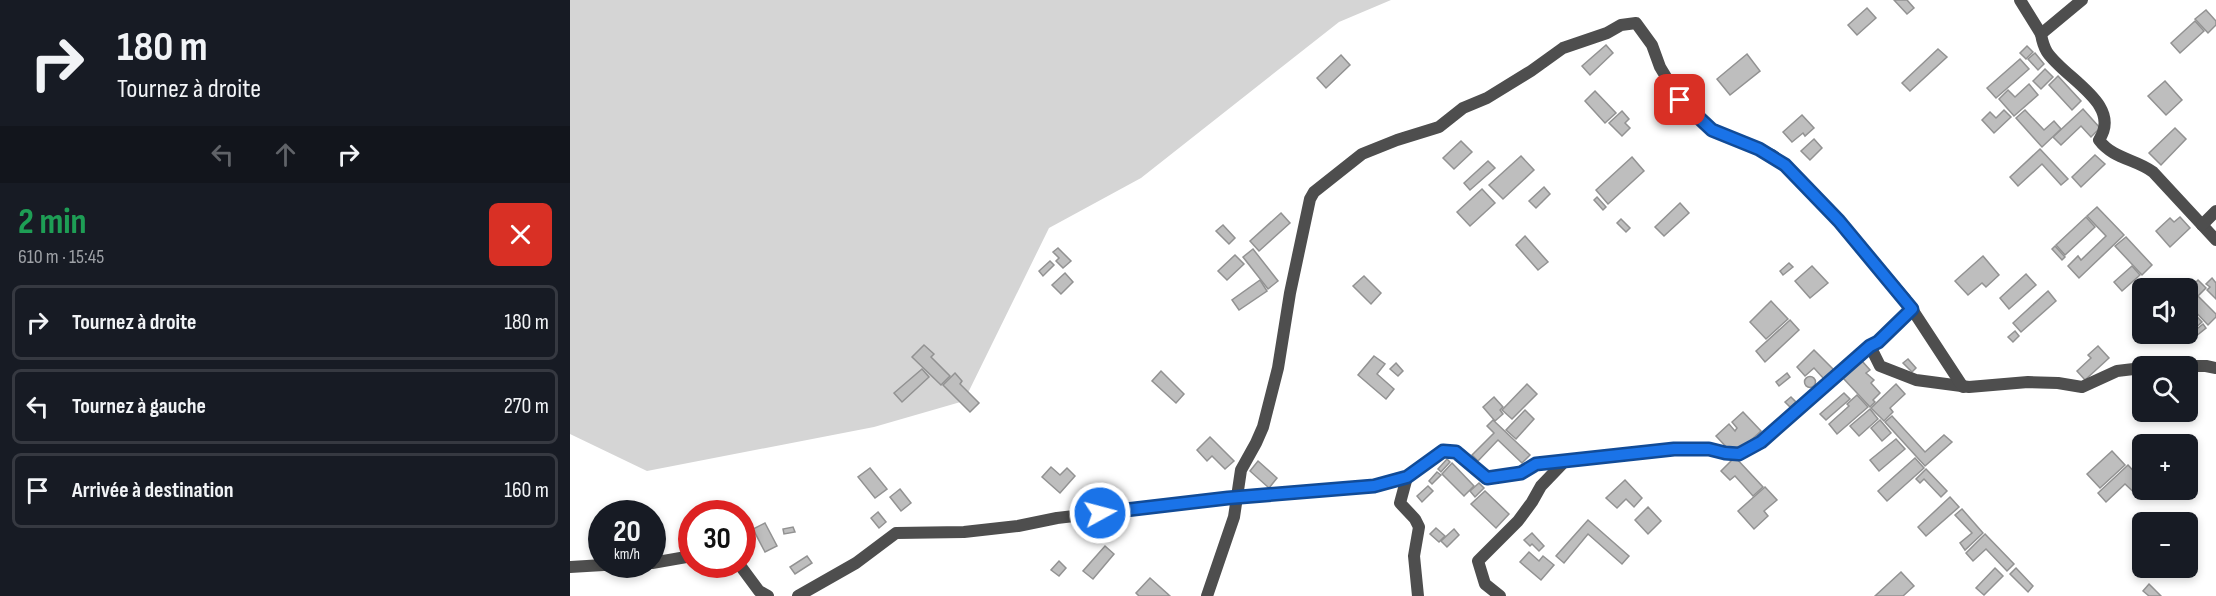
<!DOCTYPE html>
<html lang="fr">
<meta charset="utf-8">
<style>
body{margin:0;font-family:"Sofia Sans Condensed",sans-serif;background:#242831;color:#f1f3f6;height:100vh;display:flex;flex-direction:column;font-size:22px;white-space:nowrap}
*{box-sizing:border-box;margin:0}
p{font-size:20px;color:#9ea1a6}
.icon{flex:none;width:33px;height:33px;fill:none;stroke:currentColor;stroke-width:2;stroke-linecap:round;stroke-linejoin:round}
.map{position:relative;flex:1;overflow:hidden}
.panel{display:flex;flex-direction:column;background:#171b24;width:570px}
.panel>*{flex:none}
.hud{background:#171b24;color:#f1f3f6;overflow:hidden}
.controls{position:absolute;left:1562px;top:278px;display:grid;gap:12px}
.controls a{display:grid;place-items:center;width:66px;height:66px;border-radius:9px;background:#171b24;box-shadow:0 3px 9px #0003;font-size:30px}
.speed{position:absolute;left:18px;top:500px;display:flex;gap:12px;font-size:30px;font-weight:700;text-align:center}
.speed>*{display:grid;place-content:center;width:78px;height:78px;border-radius:50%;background:#171b24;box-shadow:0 3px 9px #0003;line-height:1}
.speed small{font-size:15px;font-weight:400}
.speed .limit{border:9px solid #d22;background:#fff;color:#111}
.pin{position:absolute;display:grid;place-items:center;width:51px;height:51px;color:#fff;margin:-26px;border-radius:12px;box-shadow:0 3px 9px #0006}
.me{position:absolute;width:66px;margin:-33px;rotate:83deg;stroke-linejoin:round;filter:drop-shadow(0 0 4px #0008)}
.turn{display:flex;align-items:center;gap:21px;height:126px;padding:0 18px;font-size:27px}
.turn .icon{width:78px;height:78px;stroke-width:2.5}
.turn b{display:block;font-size:42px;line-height:51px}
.lanes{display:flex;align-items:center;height:57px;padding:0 18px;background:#0003;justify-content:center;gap:30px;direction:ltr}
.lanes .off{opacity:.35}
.round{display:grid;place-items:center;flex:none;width:63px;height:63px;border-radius:9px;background:#242831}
.summary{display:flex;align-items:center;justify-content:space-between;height:102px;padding:0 18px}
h1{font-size:36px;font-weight:700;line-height:45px;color:#1e9e55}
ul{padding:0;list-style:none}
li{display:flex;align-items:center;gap:18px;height:75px;margin:0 12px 9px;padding:0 6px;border:3px solid #363941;border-radius:9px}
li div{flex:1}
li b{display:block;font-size:22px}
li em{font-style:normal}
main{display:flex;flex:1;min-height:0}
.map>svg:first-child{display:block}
.green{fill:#d5d5d5}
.building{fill:#bebebe;stroke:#929292;stroke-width:1.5}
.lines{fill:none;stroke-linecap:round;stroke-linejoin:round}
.street{stroke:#4e4e4e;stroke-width:12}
.route-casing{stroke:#114b97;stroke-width:15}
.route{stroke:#1a73e8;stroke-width:10}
</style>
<main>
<section class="panel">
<div class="hud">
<div class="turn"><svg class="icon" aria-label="right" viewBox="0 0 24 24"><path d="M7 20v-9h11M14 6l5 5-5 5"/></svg><div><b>180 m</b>Tournez à droite</div></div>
<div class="lanes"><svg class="icon off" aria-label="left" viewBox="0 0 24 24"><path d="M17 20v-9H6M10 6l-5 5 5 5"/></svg><svg class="icon off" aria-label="ahead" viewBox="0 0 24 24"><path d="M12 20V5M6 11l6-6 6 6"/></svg><svg class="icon" aria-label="right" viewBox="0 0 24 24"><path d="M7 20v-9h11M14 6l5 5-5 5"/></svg></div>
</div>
<div class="summary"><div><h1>2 min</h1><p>610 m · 15:45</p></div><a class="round" style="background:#d93025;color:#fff"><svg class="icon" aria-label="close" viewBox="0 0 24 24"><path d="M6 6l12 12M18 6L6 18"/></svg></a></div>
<ul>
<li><svg class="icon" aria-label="right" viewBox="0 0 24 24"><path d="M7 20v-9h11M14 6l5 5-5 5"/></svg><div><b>Tournez à droite</b></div><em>180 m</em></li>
<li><svg class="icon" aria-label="left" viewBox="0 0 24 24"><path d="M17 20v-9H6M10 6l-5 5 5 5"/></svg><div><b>Tournez à gauche</b></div><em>270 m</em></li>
<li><svg class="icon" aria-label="arrive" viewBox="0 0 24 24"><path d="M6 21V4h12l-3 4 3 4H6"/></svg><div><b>Arrivée à destination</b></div><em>160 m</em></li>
</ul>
</section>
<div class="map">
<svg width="1646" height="596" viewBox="0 0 1646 596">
<rect width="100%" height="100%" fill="#fff"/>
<polygon class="green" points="0,0 821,0 769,22 571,178 479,228 394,401 304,427 77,471 0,434"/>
<g class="building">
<polygon points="1324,0 1337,0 1344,8 1337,14"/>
<polygon points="1297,8 1306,18 1287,35 1278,25"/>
<polygon points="1636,10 1646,21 1646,25 1638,33 1625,19"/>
<polygon points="1625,21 1634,31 1610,53 1601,43"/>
<polygon points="1036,45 1043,53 1020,75 1012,66"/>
<polygon points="1457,46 1463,52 1456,59 1450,53"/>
<polygon points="1368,49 1377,57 1340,91 1332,83"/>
<polygon points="1465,53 1474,64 1468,70 1458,59"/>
<polygon points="1177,54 1190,71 1160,95 1147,79"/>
<polygon points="771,55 780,65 756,88 747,78"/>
<polygon points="1450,59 1459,69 1426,98 1417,88"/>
<polygon points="1475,69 1483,77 1471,89 1463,81"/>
<polygon points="1488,76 1511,101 1502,110 1479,85"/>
<polygon points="1595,81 1612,100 1596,115 1578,96"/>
<polygon points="1459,84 1468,95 1444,116 1429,99 1438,90 1445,97"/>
<polygon points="1025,91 1046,113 1035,123 1015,101"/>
<polygon points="1513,109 1530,128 1521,137 1511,126 1491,145 1483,137"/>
<polygon points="1434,110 1441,117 1424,133 1412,120 1420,112 1426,118"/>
<polygon points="1455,110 1474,130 1484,121 1491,129 1472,147 1446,118"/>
<polygon points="1052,111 1059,119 1055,123 1060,128 1052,136 1039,123"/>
<polygon points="1232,115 1244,128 1235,136 1233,133 1222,142 1213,132"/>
<polygon points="1605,128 1616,139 1591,165 1579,153"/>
<polygon points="1244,139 1252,148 1240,160 1231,151"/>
<polygon points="891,141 902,152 884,169 873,158"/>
<polygon points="1470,149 1498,179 1491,185 1472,164 1448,186 1440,177"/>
<polygon points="1525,155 1535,164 1511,187 1502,177"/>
<polygon points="951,156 964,170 933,199 919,185"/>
<polygon points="1062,157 1074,171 1038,204 1026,190"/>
<polygon points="918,161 925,168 900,190 894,183"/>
<polygon points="974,187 980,194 966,208 959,201"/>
<polygon points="912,189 925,203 900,226 887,212"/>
<polygon points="1027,197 1036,207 1033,210 1024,200"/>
<polygon points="1110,203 1119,213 1094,236 1085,227"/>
<polygon points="1527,207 1554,235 1509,278 1498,266 1508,256 1511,260 1536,236 1517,216"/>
<polygon points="711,213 720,223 689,251 680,241"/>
<polygon points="1516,217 1525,227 1495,255 1486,245"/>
<polygon points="1610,217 1620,228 1600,247 1586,231 1600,218 1604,222"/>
<polygon points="1051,219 1060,228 1056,232 1047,223"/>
<polygon points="653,225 665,238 659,244 646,231"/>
<polygon points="955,236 978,262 968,270 946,245"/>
<polygon points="1556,237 1582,265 1572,275 1545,246"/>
<polygon points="1485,246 1495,257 1492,260 1482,249"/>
<polygon points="488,248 501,261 493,268 486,261 489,258 483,252"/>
<polygon points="683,249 708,281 698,289 673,257"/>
<polygon points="665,255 674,264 657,280 648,271"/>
<polygon points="1413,256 1429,275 1416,287 1412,283 1398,295 1385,281"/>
<polygon points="480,261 484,265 473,276 469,271"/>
<polygon points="1219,263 1223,267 1213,275 1210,271"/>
<polygon points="1242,266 1258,283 1240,298 1225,281"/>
<polygon points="1562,266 1570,275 1552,291 1544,282"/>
<polygon points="495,273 503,282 491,294 482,285"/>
<polygon points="1456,274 1466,285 1439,309 1430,298"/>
<polygon points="794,276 811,293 801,304 783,286"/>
<polygon points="1642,278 1646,283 1646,299 1637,290 1640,287 1636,284"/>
<polygon points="690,280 697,291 669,310 662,300"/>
<polygon points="1628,280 1636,288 1628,296 1646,314 1646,317 1638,325 1617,303 1617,291"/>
<polygon points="1478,291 1486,301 1451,332 1443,323"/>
<polygon points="1201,301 1218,319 1196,339 1180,322"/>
<polygon points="1617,306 1632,322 1623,330 1617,324"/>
<polygon points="1220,320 1229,330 1195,362 1186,351"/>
<polygon points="1633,324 1636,328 1625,337 1622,333"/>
<polygon points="1445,331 1449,336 1443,342 1438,337"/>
<polygon points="354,345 364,354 361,357 380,376 371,385 342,357"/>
<polygon points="1528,346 1539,358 1515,380 1507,371 1521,358 1518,355"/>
<polygon points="1244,350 1264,370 1254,379 1244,368 1235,376 1227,367"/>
<polygon points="804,356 815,364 807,374 824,389 816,399 788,375"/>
<polygon points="1338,359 1346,368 1342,372 1333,363"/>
<polygon points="1292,361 1300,370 1296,373 1304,380 1301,383 1310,393 1303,400 1305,402 1300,407 1273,378"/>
<polygon points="826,363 833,371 828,376 820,369"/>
<polygon points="352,369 359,377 332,402 324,393"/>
<polygon points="591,371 614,394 606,403 582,381"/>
<polygon points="385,373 392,381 390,384 409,403 400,412 373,385"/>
<polygon points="1217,373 1220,377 1209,386 1206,382"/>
<circle cx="1240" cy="382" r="5.5"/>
<polygon points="957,384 967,394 942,419 932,410"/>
<polygon points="1326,384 1335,394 1320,408 1323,412 1314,421 1301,408"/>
<polygon points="1274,393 1280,399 1256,420 1250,414"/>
<polygon points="1287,395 1298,407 1267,434 1259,424 1279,406 1277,404"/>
<polygon points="924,397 933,407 930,410 933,414 925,421 913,407"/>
<polygon points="1221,397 1226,402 1220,407 1215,402"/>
<polygon points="1300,409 1308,419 1289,436 1280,426"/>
<polygon points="955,410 964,419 946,439 936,430"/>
<polygon points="1173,412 1191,431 1168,452 1161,452 1146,436 1159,424 1165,431 1167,428 1162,422"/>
<polygon points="1322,416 1355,452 1374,435 1382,442 1355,466 1315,422"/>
<polygon points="923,420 960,455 952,463 928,440 908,461 902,455 924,433 917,426"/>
<polygon points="1310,420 1321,433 1312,441 1301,428"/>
<polygon points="640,437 664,461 655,469 642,456 637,461 627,450"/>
<polygon points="1326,439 1335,449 1309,471 1300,460"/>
<polygon points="1542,451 1555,465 1530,488 1517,474"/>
<polygon points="1165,457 1193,487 1183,496 1165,476 1160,480 1151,471"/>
<polygon points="1345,458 1354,468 1317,501 1308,491"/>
<polygon points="877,459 880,462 871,472 868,469"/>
<polygon points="688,461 707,478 699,488 680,471"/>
<polygon points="882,463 904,486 894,496 872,474"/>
<polygon points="1558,465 1572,480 1572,489 1579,489 1570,498 1555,484 1536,502 1528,493"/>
<polygon points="481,467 490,475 497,468 505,476 490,493 472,477"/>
<polygon points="300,468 317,489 305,498 288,477"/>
<polygon points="1356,469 1377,491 1371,497 1354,479 1350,483 1346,479"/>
<polygon points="867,472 871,475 862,484 859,481"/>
<polygon points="1055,480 1072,498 1064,507 1056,499 1047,508 1036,498"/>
<polygon points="909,483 914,488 905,497 900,491"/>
<polygon points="858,486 863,491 852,502 847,496"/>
<polygon points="1195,487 1207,500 1194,511 1198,516 1184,529 1168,511"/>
<polygon points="330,489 341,503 331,511 320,497"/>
<polygon points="915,491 939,514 926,528 901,504"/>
<polygon points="1380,497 1389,507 1356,536 1348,527"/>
<polygon points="1078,507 1091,521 1078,534 1065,520"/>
<polygon points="1392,509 1413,533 1395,550 1390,543 1402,533 1385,515"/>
<polygon points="308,512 316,522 309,528 301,518"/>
<polygon points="1018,520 1059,556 1052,564 1018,534 994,563 986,556"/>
<polygon points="195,523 207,546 195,552 183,529"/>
<polygon points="223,527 225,532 214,534 213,529"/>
<polygon points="866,528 875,536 869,542 860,534"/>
<polygon points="884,529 889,535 877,547 871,541"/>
<polygon points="962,533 974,546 969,551 962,544 960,546 954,540"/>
<polygon points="1415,534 1444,564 1437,571 1416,549 1403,561 1396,553"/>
<polygon points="535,546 544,554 523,579 513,571"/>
<polygon points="959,552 969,561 973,556 984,565 971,580 950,562"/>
<polygon points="237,556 242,563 225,574 220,567"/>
<polygon points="489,561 496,568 489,576 481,570"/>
<polygon points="1425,568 1433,576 1414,595 1406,588"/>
<polygon points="1446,568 1463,586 1458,592 1440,574"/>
<polygon points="1331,572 1344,586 1333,596 1305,596"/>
<polygon points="580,578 600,596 569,596 566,593"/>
<polygon points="1579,584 1591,596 1579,596 1573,591"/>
</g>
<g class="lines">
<g class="street">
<polyline points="1450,0 1471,34"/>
<path d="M 1512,0 L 1471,34 C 1472,40 1474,47 1477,52 C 1495,79 1553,104 1529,140 C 1543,159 1566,159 1583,172 L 1646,240"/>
<polyline points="1632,225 1646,211"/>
<polyline points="1300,346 1308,342 1342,309"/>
<polyline points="1586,366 1636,366 1646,368"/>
<polyline points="837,477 830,503 845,519 849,527 844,556 848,596"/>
<polyline points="82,563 122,556"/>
<polyline points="169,564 189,591 198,596"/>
<polyline points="0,567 50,564 64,566 78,564"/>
<polyline points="228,596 286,563 326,533 394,532 448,526 487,518 658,498 804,486 837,477 874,451 886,452 917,478 951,473 966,464 1104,449 1139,449 1155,453 1169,454 1191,442 1300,346 1310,366 1346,380 1399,387 1458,382 1488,383 1512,387 1547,371 1572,368"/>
<polyline points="637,596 664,517 671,470 686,443 693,427 708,368 720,293 740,199 744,192 792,154 827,140 869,127 893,108 917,98 961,71 993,48 1037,33 1051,25 1066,23 1082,45 1090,67 1110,100 1142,130 1202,155 1215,165 1269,221 1336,300 1393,387"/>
<polyline points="930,596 915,584 908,561 948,521 962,502 971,486 994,462"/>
</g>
</g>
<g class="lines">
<defs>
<polyline id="route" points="530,513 658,498 804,486 837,477 873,451 886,452 917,478 951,473 966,464 1104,449 1139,449 1155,453 1169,454 1191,442 1300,346 1308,342 1342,309 1269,221 1215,165 1189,149 1142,130 1110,100"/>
</defs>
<use href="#route" class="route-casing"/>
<use href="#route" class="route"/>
</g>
</svg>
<div class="controls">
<a><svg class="icon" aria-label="sound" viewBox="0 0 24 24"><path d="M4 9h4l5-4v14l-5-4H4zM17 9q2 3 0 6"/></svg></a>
<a><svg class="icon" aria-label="search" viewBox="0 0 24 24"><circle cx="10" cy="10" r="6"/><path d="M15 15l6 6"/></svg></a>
<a>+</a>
<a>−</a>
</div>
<div class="speed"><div>20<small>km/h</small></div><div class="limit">30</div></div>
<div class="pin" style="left:1110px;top:100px;background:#d93025"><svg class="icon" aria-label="arrive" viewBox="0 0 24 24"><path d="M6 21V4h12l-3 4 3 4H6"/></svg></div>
<svg class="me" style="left:530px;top:513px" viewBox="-20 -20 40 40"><circle r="17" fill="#1a73e8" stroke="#fff" stroke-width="3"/><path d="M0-11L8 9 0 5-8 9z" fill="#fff"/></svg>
</div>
</main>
